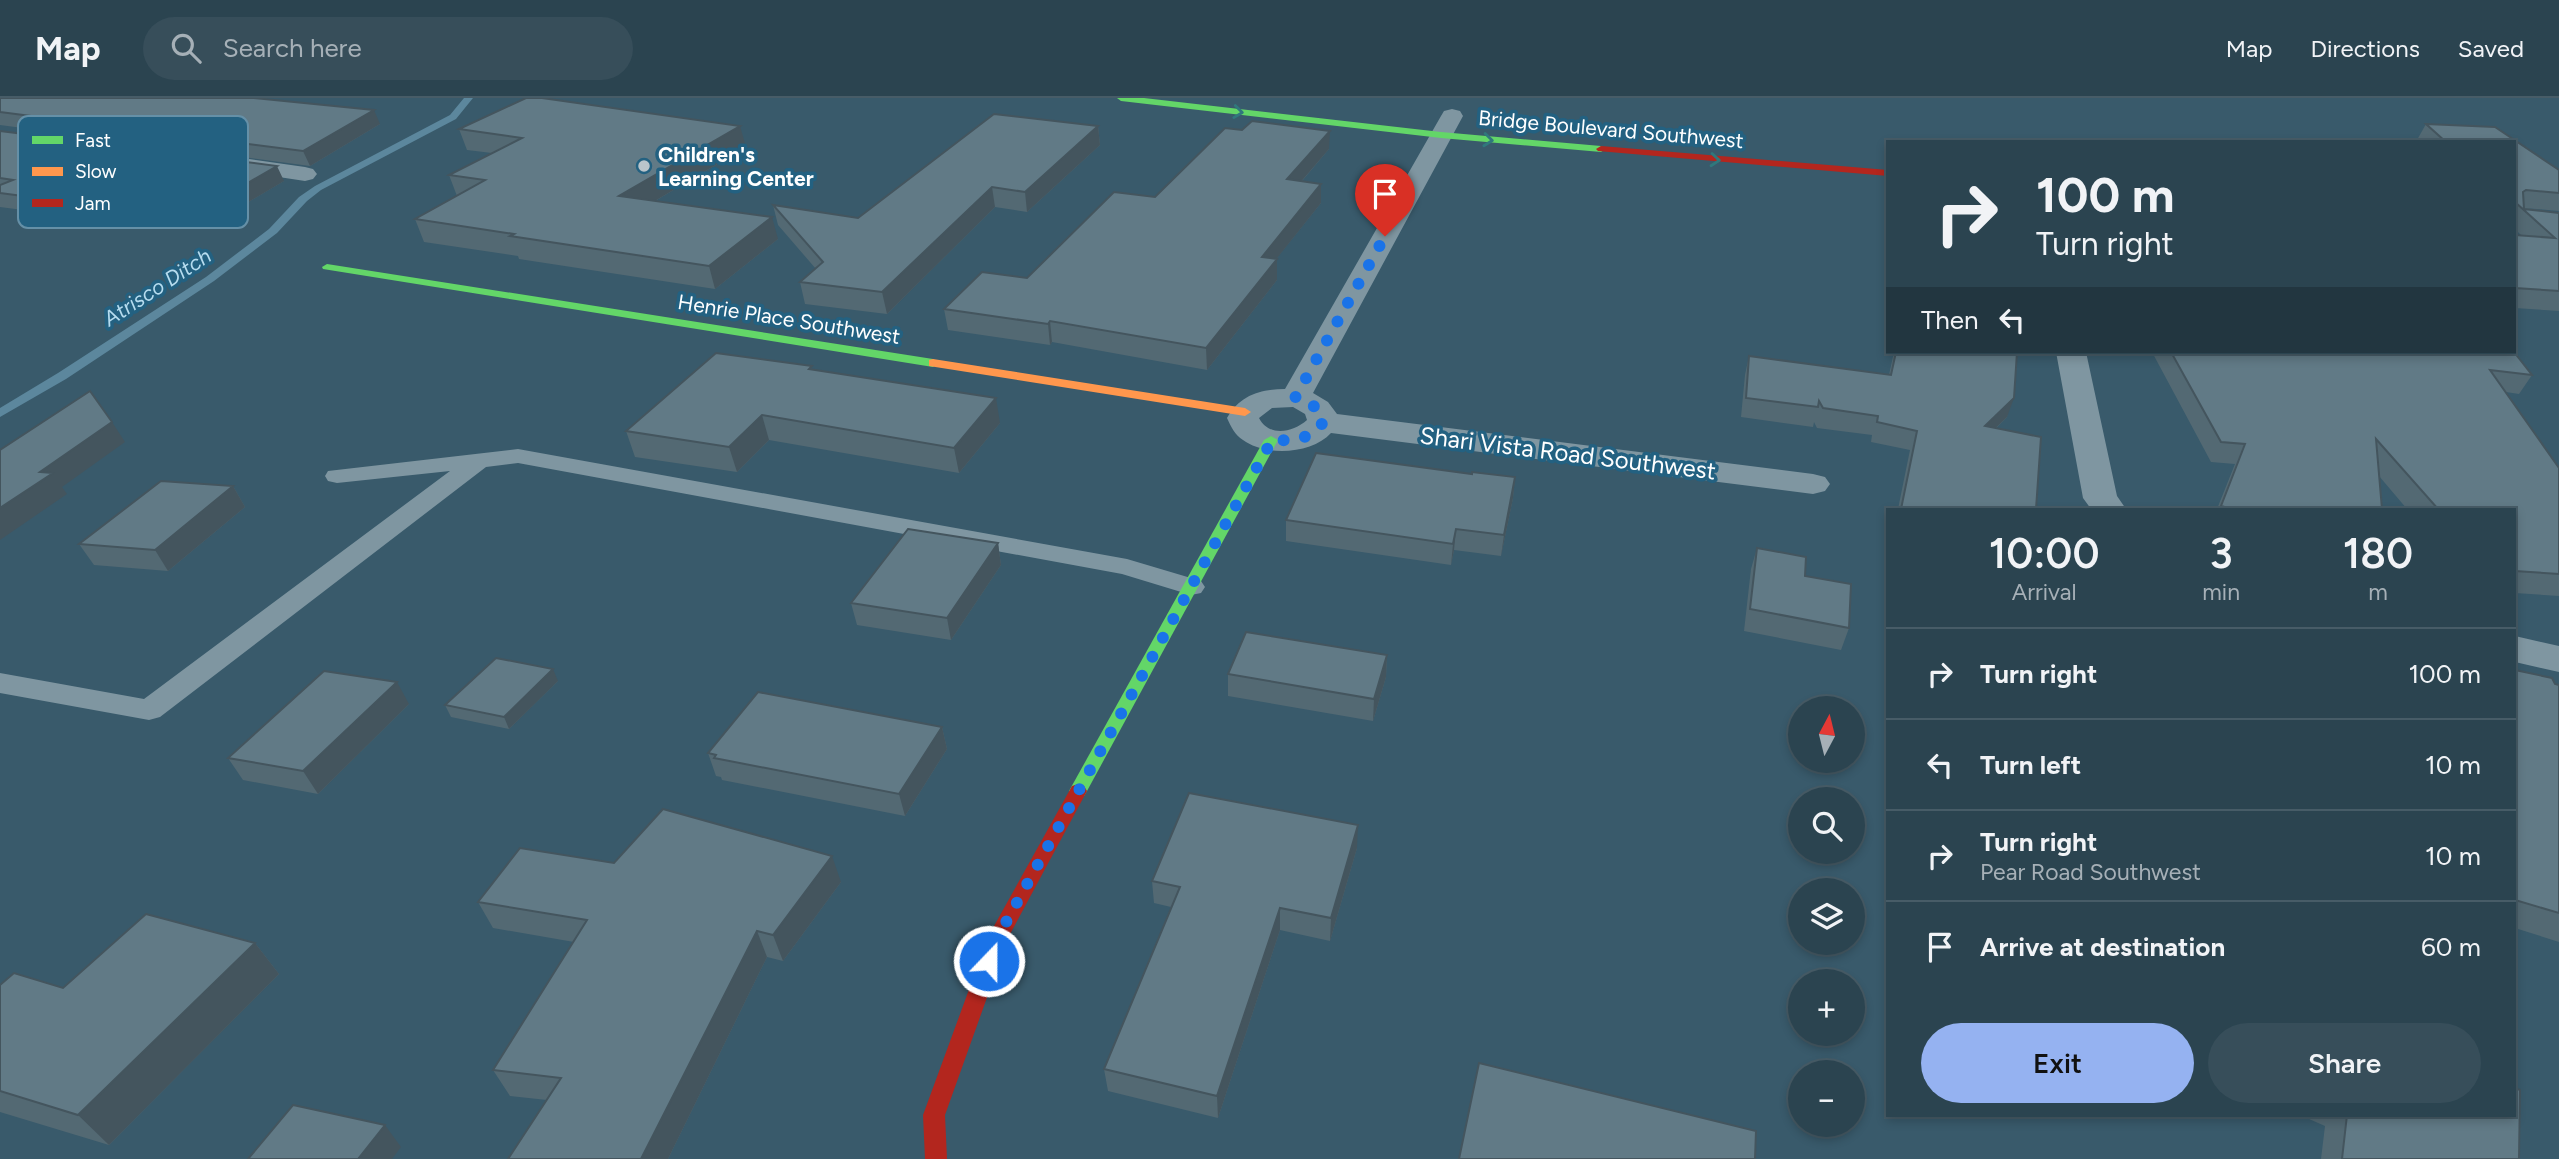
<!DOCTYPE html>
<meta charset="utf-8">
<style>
body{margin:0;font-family:Figtree,sans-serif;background:#374e5a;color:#f1f3f6;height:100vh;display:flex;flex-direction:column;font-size:26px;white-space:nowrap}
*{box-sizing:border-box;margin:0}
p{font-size:23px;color:#a6b0b7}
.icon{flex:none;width:38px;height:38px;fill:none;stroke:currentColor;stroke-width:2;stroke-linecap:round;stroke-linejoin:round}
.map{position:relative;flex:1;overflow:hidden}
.drawer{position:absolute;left:1886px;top:410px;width:630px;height:609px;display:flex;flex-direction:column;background:#2b4450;border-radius:0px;box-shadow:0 4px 10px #0003,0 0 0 2px #475c67}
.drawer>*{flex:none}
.hud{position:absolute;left:1886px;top:42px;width:630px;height:214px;border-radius:0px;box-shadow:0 4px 10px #0003,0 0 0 2px #475c67;background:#2b4450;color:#f1f3f6;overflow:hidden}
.needle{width:46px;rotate:7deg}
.fabs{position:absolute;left:1788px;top:598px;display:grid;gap:14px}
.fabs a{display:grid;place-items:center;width:77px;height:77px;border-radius:50%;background:#2b4450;box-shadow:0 4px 10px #0003,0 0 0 2px #475c67;font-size:35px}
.pin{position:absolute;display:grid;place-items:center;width:60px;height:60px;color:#fff;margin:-72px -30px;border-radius:50% 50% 50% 0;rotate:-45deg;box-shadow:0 0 7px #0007}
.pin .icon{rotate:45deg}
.me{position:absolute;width:77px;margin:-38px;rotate:22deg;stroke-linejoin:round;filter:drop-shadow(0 0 5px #0008)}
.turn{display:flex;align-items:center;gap:24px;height:147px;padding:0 35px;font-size:32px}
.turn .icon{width:91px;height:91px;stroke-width:2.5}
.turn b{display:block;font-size:49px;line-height:60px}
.then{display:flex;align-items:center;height:66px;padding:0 35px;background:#0003;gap:14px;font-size:26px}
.eta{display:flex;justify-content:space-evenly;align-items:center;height:119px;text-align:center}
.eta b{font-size:42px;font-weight:600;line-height:49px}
.cta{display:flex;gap:14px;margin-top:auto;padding:14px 35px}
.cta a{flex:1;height:80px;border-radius:42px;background:#95b2f1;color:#111;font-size:28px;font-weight:600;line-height:80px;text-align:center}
.cta a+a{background:#374e5a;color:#f1f3f6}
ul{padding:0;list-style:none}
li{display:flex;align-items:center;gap:21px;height:91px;padding:0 35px;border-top:2px solid #475c67}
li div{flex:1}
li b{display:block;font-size:26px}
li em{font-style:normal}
header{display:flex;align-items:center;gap:42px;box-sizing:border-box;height:98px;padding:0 35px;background:#2b4450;border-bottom:2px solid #475c67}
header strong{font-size:33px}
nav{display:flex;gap:38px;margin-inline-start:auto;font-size:24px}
.search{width:490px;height:63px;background:#374e5a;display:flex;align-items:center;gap:18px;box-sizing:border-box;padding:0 24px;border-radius:38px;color:#a6b0b7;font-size:26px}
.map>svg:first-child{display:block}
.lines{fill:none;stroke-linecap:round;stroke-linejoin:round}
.stream{fill:#5c879d;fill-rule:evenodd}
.lane{fill:#7f96a1;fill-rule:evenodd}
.street{fill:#7f96a1;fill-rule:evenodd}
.fast{fill:#63d668;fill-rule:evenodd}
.slow{fill:#ff974d;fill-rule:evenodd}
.jam{fill:#b3261e;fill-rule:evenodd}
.wall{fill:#536973}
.shaded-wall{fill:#44555e}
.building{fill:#617a86;stroke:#44555e;stroke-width:2}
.oneway{stroke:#30787c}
.route{stroke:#1a73e8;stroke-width:12;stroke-dasharray:0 21.6}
.poi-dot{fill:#bac5cb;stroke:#236181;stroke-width:2.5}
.labels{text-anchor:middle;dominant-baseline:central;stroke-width:7;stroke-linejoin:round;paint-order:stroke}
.far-street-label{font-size:21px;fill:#fff;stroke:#236181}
.far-poi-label{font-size:21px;font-weight:bold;fill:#fff;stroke:#236181;text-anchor:start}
.far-water-label{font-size:21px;font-style:italic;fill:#b6dcef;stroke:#236181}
.street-label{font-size:24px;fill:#fff;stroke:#236181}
.key{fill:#236181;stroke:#6590a7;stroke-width:2}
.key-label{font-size:19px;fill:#fff}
</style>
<header>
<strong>Map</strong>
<div class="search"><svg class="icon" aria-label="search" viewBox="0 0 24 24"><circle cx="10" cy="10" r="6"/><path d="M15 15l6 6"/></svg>Search here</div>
<nav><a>Map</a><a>Directions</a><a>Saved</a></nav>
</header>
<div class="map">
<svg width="2559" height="1061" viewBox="0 0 2559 1061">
<rect width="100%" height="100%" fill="#395a6b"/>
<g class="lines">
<polygon class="stream" points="464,0 473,0 456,21 321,92 307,103 277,135 214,183 66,281 0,319 0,310 58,275 206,179 269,131 299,99 315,88 450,17"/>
<polygon class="lane" points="518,351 1127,461 1201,483 1205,489 1201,495 1191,497 1122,476 518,365 486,369 160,619 149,622 0,595 0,575 144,601 450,373 337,385 328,383 325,378 328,373"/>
<g class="street">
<path d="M 1452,11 L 1460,13 L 1463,18 L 1313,295 L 1328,304 L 1337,316 L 1813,376 L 1825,379 L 1830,386 L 1825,393 L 1813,396 L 1331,335 C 1312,356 1266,359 1243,342 C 1235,337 1231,329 1227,320 C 1240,297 1260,291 1285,291 L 1441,18 L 1444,13 ZM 1293,309 L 1305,316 L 1307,322 C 1292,335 1269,339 1259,320 L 1272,310 Z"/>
<polygon points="228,58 305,69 313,71 317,76 313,81 305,83 220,70 216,65 220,60"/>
<polygon points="2056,254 2086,254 2117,398 2126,411 2091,411 2083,400"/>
<polygon points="2515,538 2559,548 2559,574 2515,564"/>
</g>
<g class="fast">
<polygon points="1117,0 1144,0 1441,34 1601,48 1606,51 1601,54 1441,40 1121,3"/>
<polygon points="327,166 933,261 939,265 933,269 323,171 322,169"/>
<polygon points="1271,338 1278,342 1087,693 1084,698 1072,698 1069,693 1264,342"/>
</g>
<polygon class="slow" points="933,261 1245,310 1251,314 1245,318 929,268 929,262"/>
<g class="jam">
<polygon points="1601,48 1888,72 1888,78 1598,53 1596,51"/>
<polygon points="1078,686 1084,688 1087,693 1009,838 945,1017 947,1061 925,1061 923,1017 989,837 1072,688"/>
</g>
</g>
<g class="wall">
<polygon points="0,0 380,26 310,68 0,27"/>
<polygon points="2426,26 2495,29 2559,72 2559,113 2524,110 2559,115 2559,213 2515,210 2515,137 2521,137 2515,131 2515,44 2419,44 2417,42"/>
<polygon points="1098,28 1100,47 1027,114 995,109 887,216 805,206 800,184 816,171 778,127 773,107 858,120"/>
<polygon points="459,31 746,49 655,103 778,141 715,191 519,161 518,158 424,144 415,121 457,98 449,77 492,55 467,52"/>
<polygon points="0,33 284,83 218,122 86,115 77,119 0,109"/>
<polygon points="1329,51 1302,83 1321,105 1276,161 1277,182 1207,272 1052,244 1050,247 948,232 944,211 1027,180 1155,99"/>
<polygon points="1894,254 2017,254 2007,319 1996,330 2036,411 1898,411 1910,352 1871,344 1872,337 1817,330 1814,324 1813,329 1741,319 1745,277 1749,258 1889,277"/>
<polygon points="2152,254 2514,254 2532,277 2519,296 2506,294 2559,370 2559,498 2515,495 2515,411 2407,411 2379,378 2382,411 2217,411 2235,366 2211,364"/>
<polygon points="813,272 1000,325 959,375 769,342 737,374 635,359 626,333"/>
<polygon points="1472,376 1515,379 1513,400 1501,458 1454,452 1451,467 1286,443 1286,422"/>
<polygon points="233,388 245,409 168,473 94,467 79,446"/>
<polygon points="998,445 1001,467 951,542 857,527 851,505"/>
<polygon points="1757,450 1849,530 1841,552 1744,533 1751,471"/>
<polygon points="1387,557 1386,579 1373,623 1228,598 1228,576"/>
<polygon points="2515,572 2559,587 2559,844 2515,830"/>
<polygon points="558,583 509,631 451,619 445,607"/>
<polygon points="409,606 318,696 243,682 228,660"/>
<polygon points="942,629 947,651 905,718 722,682 721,679 716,678 708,655"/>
<polygon points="1357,750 1330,843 1280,832 1218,1020 1108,993 1104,971 1171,809 1154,805 1152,783"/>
<polygon points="614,765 841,784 783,863 767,859 668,1061 508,1061 547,1002 510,998 493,972 574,844 493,830 478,804"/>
<polygon points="255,845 279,876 109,1047 0,1014 0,887 63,890"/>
<polygon points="2300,1017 2515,1017 2519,1061 2321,1061 2325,1028"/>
</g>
<g class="shaded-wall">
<polygon points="374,12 380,26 310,68 303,53"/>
<polygon points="740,28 746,49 626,120 619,98"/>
<polygon points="1098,28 1100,47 1027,114 1025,94"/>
<polygon points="1330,33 1329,51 1287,100 1287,81"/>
<polygon points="277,68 284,83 218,122 210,107"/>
<polygon points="1321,86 1321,105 1262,179 1262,159"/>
<polygon points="992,89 995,109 887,216 882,194"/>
<polygon points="77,100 86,115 77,119 68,104"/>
<polygon points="772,119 778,141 715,191 709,168"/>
<polygon points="1277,161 1277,182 1207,272 1206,250"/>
<polygon points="1050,223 1052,244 1050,247 1048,226"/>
<polygon points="996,300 1000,325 959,375 954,350"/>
<polygon points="2014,300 2007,319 1978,347 1985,328"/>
<polygon points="762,317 769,342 737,374 729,349"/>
<polygon points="112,324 125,344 62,389 67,396 0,442 0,410 40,374"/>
<polygon points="1515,379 1513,400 1501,458 1504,437"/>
<polygon points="233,388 245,409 168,473 155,452"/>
<polygon points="1456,431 1454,452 1451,467 1453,446"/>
<polygon points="998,445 1001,467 951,542 947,520"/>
<polygon points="1387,557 1386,579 1373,623 1374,601"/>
<polygon points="553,571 558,583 509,631 504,619"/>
<polygon points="397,584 409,606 318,696 303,673"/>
<polygon points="942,629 947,651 905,718 899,696"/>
<polygon points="1358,727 1357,750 1330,843 1331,820"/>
<polygon points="832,758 841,784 783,863 773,837"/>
<polygon points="1280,810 1280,832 1218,1020 1217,998"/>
<polygon points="757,833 767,859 668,1061 641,1061"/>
<polygon points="255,845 279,876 109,1047 78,1017"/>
<polygon points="385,1027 401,1049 392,1061 358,1061"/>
</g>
<g class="building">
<polygon points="0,0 254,0 374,12 303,53 0,14"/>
<polygon points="526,0 542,0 740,28 619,98 772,119 709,168 510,138 514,136 415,121 485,82 449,77 522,40 459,31"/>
<polygon points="994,16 1098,28 1025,94 992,89 882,194 800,184 823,164 773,107 858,120"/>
<polygon points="1252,23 1330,33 1287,81 1321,86 1262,159 1277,161 1206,250 1050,223 1048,226 944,211 982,174 1027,180 1114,94 1155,99 1225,30 1242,32"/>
<polygon points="2426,26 2495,29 2559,72 2559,95 2526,92 2523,94 2524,111 2559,115 2559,193 2515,190 2515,137 2555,140 2515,104 2515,44 2446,44"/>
<polygon points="0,33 277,68 210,107 77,100 68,104 0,95 0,87 13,82 0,80"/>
<polygon points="1896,254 2017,254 2014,300 1985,328 2041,339 2036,411 1901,411 1917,333 1877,324 1878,318 1823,310 1819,303 1818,309 1746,300 1749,258 1891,277"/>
<polygon points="2171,254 2514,254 2532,277 2490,272 2559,370 2559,476 2515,473 2515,411 2438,411 2376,341 2382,411 2232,411 2221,408 2245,346 2221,344"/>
<polygon points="716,255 812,268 809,271 996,300 954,350 762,317 729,349 626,333"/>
<polygon points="90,293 112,324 40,374 53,375 0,410 0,352"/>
<polygon points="1316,355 1472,376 1472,374 1515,379 1504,437 1456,431 1453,446 1286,422"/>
<polygon points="161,383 233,388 155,452 79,446"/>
<polygon points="908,431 998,445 947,520 851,505"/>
<polygon points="1757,450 1806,459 1805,478 1851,486 1849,530 1750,511"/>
<polygon points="1246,534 1387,557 1374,601 1228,576"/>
<polygon points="496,560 553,571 504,619 445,607"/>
<polygon points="2515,572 2552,580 2555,586 2559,587 2559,815 2515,802"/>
<polygon points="324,573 397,584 303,673 228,660"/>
<polygon points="758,594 942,629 899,696 714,660 716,657 708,655"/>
<polygon points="1189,695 1358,727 1331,820 1280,810 1217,998 1104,971 1180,789 1152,783"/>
<polygon points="663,711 832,758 773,837 757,833 641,1061 508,1061 561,980 493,972 587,822 478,804 520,750 614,765"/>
<polygon points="146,816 255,845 78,1017 0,993 0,887 14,875 63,890"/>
<polygon points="1479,965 1756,1033 1755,1061 1459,1061"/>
<polygon points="2515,990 2520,992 2519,1061 2342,1061 2347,1017 2515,1017"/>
<polygon points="293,1007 385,1027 358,1061 248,1061"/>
</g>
<defs><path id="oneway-chevron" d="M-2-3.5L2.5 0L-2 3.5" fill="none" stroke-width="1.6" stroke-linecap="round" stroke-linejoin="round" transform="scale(1.75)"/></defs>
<g class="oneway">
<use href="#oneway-chevron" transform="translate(1238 14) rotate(7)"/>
<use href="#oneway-chevron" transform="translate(1488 42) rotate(6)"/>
<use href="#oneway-chevron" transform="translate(1715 62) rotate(5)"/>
</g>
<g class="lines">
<path class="route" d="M 989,863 L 999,837 L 1272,342 C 1291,343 1312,342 1323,324 L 1318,310 L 1295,300 L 1385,138"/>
</g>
<circle class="poi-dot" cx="644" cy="68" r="7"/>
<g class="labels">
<g class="far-street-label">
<text transform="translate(1611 31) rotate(5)">Bridge Boulevard Southwest</text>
<text transform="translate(789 221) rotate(9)">Henrie Place Southwest</text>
</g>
<g class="far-poi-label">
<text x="658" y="56">Children's<tspan x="658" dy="24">Learning Center</tspan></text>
</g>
<g class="far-water-label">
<text transform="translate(157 189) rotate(-33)">Atrisco Ditch</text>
</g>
<g class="street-label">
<text transform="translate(1568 355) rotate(7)">Shari Vista Road Southwest</text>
</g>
</g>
<rect x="18" y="18" width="230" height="112" rx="10" class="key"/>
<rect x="32" y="38" width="31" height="8" fill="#63d668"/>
<rect x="32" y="69" width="31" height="9" fill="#ff974d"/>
<rect x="32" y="101" width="31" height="8" fill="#b3261e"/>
<g class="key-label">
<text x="75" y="49">Fast</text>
<text x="75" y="80">Slow</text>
<text x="75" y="112">Jam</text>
</g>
</svg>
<div class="fabs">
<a><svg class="needle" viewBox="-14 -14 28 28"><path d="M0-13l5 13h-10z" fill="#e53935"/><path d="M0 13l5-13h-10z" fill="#a6b0b7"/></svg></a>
<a><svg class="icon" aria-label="search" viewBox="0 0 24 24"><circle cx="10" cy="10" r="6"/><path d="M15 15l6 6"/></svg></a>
<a><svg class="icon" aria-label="layers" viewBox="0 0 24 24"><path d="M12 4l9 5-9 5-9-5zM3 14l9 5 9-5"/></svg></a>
<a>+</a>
<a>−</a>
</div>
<div class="pin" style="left:1385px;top:138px;background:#d93025"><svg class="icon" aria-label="arrive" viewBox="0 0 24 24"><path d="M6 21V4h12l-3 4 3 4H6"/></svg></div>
<svg class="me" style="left:989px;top:863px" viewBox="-20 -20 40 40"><circle r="17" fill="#1a73e8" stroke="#fff" stroke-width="3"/><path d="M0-11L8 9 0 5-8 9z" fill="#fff"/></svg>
<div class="hud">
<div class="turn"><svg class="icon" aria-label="right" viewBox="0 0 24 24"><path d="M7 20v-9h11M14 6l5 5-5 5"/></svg><div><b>100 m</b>Turn right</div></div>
<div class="then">Then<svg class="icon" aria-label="left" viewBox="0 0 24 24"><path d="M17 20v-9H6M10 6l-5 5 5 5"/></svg></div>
</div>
<section class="drawer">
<div class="eta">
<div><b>10:00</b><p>Arrival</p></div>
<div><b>3</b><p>min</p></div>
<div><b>180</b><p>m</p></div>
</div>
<ul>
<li><svg class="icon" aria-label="right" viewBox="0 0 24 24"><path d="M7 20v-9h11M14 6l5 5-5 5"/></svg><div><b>Turn right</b></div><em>100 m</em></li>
<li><svg class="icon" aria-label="left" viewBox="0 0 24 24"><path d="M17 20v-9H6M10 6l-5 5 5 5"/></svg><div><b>Turn left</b></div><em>10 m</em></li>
<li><svg class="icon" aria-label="right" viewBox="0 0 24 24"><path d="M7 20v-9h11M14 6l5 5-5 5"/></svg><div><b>Turn right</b><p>Pear Road Southwest</p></div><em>10 m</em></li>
<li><svg class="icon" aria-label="arrive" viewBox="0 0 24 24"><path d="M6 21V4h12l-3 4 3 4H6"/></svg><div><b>Arrive at destination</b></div><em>60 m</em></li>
</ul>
<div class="cta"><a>Exit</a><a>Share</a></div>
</section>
</div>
